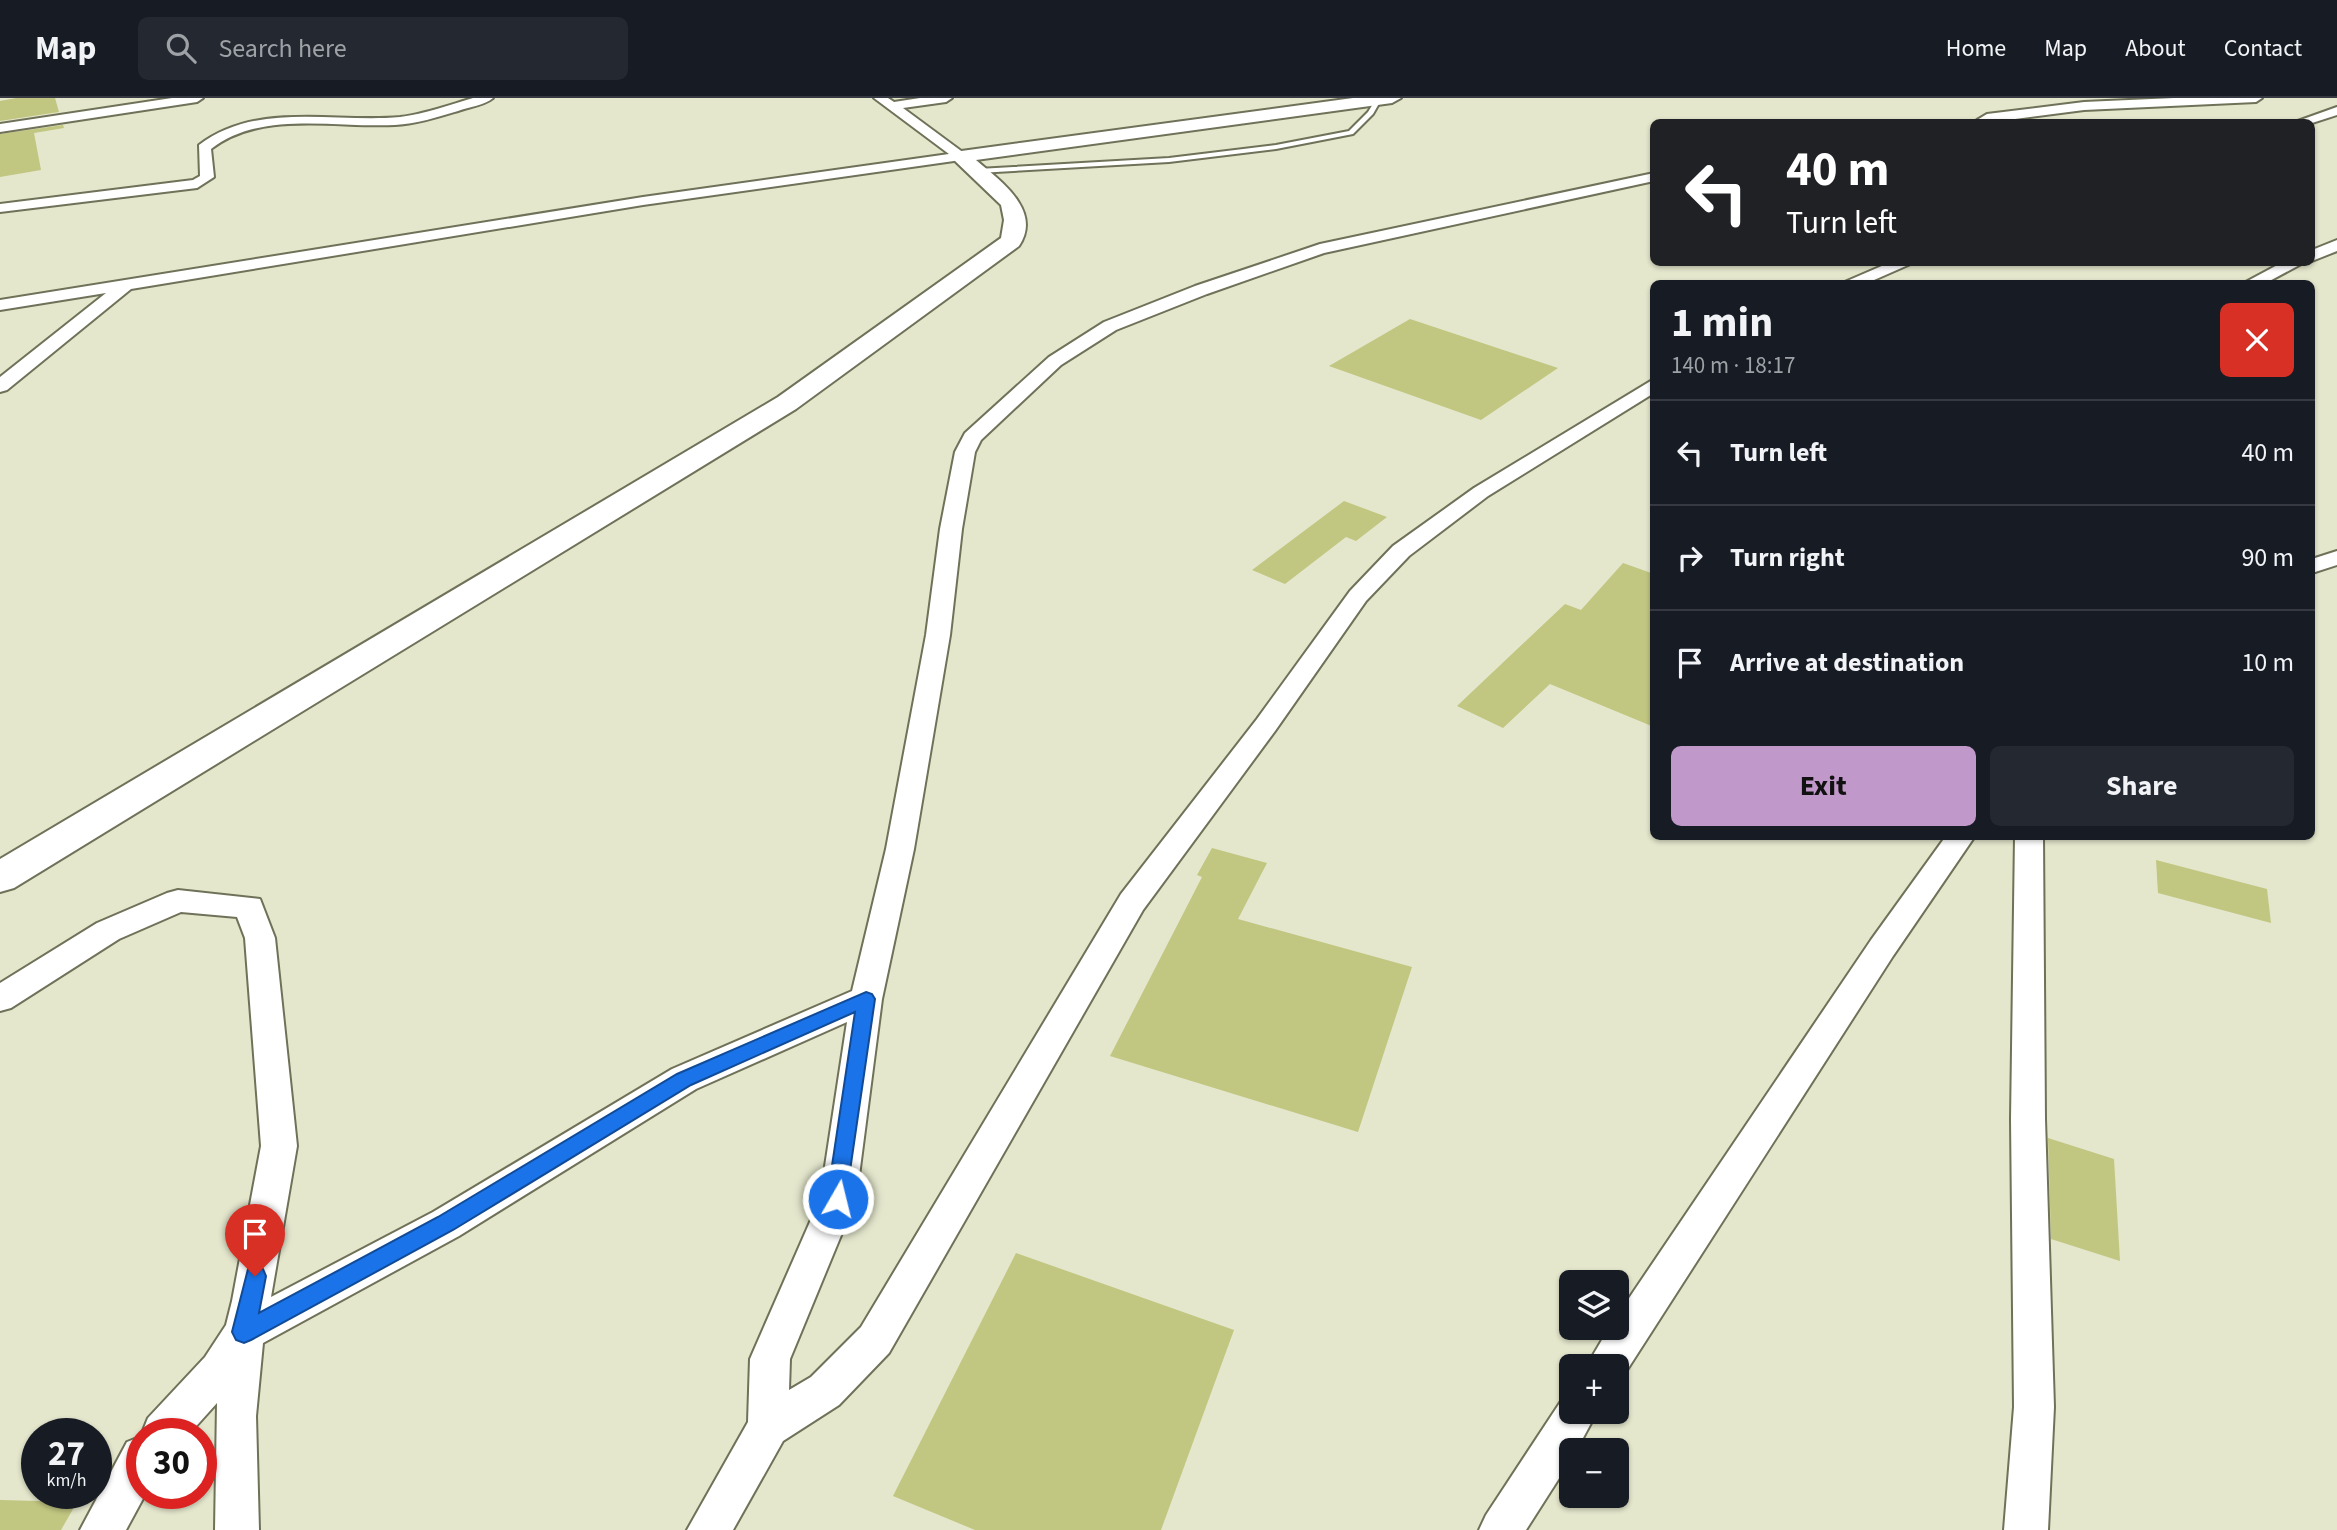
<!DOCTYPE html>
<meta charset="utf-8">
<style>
body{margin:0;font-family:"Source Sans 3",sans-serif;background:#242831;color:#f1f3f6;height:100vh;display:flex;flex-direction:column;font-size:26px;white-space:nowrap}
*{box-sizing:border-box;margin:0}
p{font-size:23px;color:#9ea1a6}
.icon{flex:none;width:38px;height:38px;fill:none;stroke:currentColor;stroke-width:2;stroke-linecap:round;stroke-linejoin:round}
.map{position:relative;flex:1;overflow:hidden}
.drawer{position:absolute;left:1650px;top:182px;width:665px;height:560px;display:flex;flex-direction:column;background:#171b24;border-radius:10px;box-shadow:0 2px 5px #0004}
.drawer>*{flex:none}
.banner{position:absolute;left:1650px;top:21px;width:665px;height:147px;border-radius:10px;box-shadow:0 2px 5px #0004;background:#202124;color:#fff;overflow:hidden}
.tools{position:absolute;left:1559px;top:1172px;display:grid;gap:14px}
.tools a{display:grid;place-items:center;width:70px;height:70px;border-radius:10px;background:#171b24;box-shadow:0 2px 5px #0004;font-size:35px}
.speed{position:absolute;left:21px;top:1320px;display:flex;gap:14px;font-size:35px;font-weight:700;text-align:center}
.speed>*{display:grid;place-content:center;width:91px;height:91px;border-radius:50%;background:#171b24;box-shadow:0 2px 5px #0004;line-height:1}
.speed small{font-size:18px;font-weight:400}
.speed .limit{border:10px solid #d22;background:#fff;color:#111}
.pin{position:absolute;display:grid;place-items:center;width:60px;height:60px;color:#fff;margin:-72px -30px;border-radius:50% 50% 50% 0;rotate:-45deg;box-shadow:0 0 7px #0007}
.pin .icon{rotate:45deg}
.me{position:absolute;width:77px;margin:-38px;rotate:8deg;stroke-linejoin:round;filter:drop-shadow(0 0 5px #0008)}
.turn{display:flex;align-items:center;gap:24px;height:147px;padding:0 21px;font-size:32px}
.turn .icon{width:91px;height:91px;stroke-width:2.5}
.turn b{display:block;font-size:49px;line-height:60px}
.round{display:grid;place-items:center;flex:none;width:74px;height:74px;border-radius:10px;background:#242831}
.headline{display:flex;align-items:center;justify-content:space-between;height:119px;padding:0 21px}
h1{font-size:42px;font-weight:700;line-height:52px}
.cta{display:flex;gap:14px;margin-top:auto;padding:14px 21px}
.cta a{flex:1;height:80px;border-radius:10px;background:#c098c9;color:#111;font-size:28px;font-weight:700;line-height:80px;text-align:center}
.cta a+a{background:#242831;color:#f1f3f6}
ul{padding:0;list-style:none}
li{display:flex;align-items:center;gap:21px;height:105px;padding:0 21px;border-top:2px solid #363941}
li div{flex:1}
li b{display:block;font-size:26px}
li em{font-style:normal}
header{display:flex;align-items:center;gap:42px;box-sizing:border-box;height:98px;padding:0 35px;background:#171b24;border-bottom:2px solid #363941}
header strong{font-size:33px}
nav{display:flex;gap:38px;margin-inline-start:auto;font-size:24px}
.search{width:490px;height:63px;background:#242831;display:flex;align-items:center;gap:18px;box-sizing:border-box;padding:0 24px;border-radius:10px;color:#9ea1a6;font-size:26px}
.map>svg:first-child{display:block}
.building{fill:#c1c681}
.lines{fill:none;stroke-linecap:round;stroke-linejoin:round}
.lane-casing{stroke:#6f7158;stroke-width:4}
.street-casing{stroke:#6f7158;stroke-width:4}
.secondary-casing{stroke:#6f7158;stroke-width:4}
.lane{fill:#fff;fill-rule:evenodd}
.street{fill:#fff;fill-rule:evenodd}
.secondary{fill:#fff;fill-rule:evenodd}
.route{fill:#1a73e8;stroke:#114b97;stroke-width:2}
</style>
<header>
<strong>Map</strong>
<div class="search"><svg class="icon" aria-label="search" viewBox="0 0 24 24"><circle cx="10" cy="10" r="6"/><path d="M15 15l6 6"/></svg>Search here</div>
<nav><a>Home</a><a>Map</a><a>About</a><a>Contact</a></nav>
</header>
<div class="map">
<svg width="2337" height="1432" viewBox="0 0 2337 1432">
<rect width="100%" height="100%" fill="#e4e7cc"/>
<g class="building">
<polygon points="16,0 55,0 59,14 0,23 0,3"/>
<polygon points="63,27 64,30 34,35 41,72 0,79 0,36"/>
<polygon points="1410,221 1558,270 1481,322 1329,268"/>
<polygon points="1344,403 1387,419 1356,443 1346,439 1285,486 1252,472"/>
<polygon points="1623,465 1654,476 1654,629 1550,586 1503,630 1457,608 1565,506 1581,512"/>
<polygon points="1212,750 1267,765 1238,821 1412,869 1358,1034 1110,958 1202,779 1197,777"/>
<polygon points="2156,762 2267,791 2271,825 2158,795"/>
<polygon points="2048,1040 2114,1061 2120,1163 2051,1141"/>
<polygon points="1016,1155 1234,1232 1161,1432 975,1432 893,1398"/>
<polygon points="0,1402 77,1404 61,1432 0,1432"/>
</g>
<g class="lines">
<defs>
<polygon id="lane" points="1376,1 1381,2 1373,16 1353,36 1276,51 1169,64 978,75 974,73 978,71 1169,60 1276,47 1349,33 1368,14"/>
<g id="street">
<polygon points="172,0 203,0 197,4 0,34 0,26"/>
<path d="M 473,0 L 493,0 C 485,7 469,9 458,13 C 438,19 416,26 395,27 C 335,30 261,12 211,51 L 214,79 L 197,90 L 0,114 L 0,106 L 193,82 L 200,78 L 199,47 C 257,3 333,25 400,19 C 425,16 449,7 473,0 Z"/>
<polygon points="874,0 888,0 894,4 920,0 952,0 946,4 903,10 968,58 961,62 643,107 131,191 7,292 0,294 0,279 106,195 0,212 0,202 643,99 949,56"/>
<polygon points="2174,0 2262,0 2256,4 2084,12 1993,24 1979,24 1977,22 1987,16 2084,4"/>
<polygon points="2337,9 2337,17 2312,25 2295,24"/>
<polygon points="1654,75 1654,83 1324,155 1207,196 1116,232 1061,267 981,342 975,354 962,431 950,537 914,751 882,901 856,1101 790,1261 789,1292 811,1279 861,1229 1121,796 1257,621 1350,493 1393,448 1474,390 1654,281 1654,295 1488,398 1409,458 1366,503 1275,633 1143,812 889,1255 839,1307 783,1343 733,1432 687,1432 748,1324 750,1261 820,1101 847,924 696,991 459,1138 263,1245 256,1318 259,1432 215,1432 217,1305 190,1335 142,1335 148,1320 205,1259 226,1227 232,1203 261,1048 245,840 237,819 181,814 119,841 11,910 0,913 0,885 97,825 167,795 178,792 260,801 275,840 297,1048 271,1199 433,1114 672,971 852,893 886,751 926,537 940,431 955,354 965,335 1049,259 1104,224 1195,188 1320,146"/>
<polygon points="2337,142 2337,153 2312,163 2312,152"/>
<polygon points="1891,164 1915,164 1865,186 1840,186"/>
<polygon points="2283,164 2305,164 2264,186 2242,186"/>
<polygon points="2337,453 2337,467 2312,475 2312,461"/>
<polygon points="1946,738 1975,738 1893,858 1620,1283 1617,1284 1617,1269 1586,1269 1609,1230 1617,1230 1617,1218 1871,842"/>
<polygon points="2015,738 2043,738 2045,1021 2054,1309 2048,1432 2004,1432 2014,1309 2011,1021"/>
<polygon points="1572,1296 1572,1314 1597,1314 1576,1353 1572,1353 1572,1360 1526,1432 1479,1432 1486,1417 1563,1300"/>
<polygon points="142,1338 142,1395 146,1395 126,1432 80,1432 127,1344"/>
</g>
<path id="secondary" d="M 1353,0 L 1401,0 L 1392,5 L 976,62 C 999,82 1043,112 1019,148 L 796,311 L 14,790 L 0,794 L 0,761 L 778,299 L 1001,140 L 1004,122 L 1001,107 L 954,62 L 951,58 L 954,54 Z"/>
</defs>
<use href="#lane" class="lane-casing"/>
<use href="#street" class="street-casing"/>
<use href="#secondary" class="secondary-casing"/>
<use href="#lane" class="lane"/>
<use href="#street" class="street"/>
<use href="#secondary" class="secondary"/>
</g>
<polygon class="route" points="866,894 872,896 875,901 845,1107 838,1110 830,1107 827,1101 855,914 691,987 453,1132 251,1242 244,1245 236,1242 232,1234 248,1171 255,1168 263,1171 266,1178 259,1215 438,1119 677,976"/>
</svg>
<div class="tools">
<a><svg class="icon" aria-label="layers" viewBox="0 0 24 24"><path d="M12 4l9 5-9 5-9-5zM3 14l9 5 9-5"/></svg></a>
<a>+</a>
<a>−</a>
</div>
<div class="speed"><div>27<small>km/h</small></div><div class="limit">30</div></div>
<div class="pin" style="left:255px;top:1178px;background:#d93025"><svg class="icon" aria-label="arrive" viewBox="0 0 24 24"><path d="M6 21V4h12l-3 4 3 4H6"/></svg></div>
<svg class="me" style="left:838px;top:1101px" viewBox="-20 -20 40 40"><circle r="17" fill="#1a73e8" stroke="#fff" stroke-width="3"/><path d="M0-11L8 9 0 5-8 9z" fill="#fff"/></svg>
<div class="banner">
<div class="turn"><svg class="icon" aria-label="left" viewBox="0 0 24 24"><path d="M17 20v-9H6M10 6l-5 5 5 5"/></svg><div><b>40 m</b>Turn left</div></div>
</div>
<section class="drawer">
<div class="headline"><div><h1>1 min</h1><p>140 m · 18:17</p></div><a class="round" style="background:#d93025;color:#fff"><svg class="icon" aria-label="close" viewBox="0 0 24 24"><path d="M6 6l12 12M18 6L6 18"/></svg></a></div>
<ul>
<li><svg class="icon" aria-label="left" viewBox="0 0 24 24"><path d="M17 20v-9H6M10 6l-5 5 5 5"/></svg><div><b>Turn left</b></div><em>40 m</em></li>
<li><svg class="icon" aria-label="right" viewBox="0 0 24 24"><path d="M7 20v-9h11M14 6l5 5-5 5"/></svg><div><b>Turn right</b></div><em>90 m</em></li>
<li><svg class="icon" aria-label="arrive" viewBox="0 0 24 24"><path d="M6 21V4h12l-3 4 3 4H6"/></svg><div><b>Arrive at destination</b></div><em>10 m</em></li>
</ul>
<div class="cta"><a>Exit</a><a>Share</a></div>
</section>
</div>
